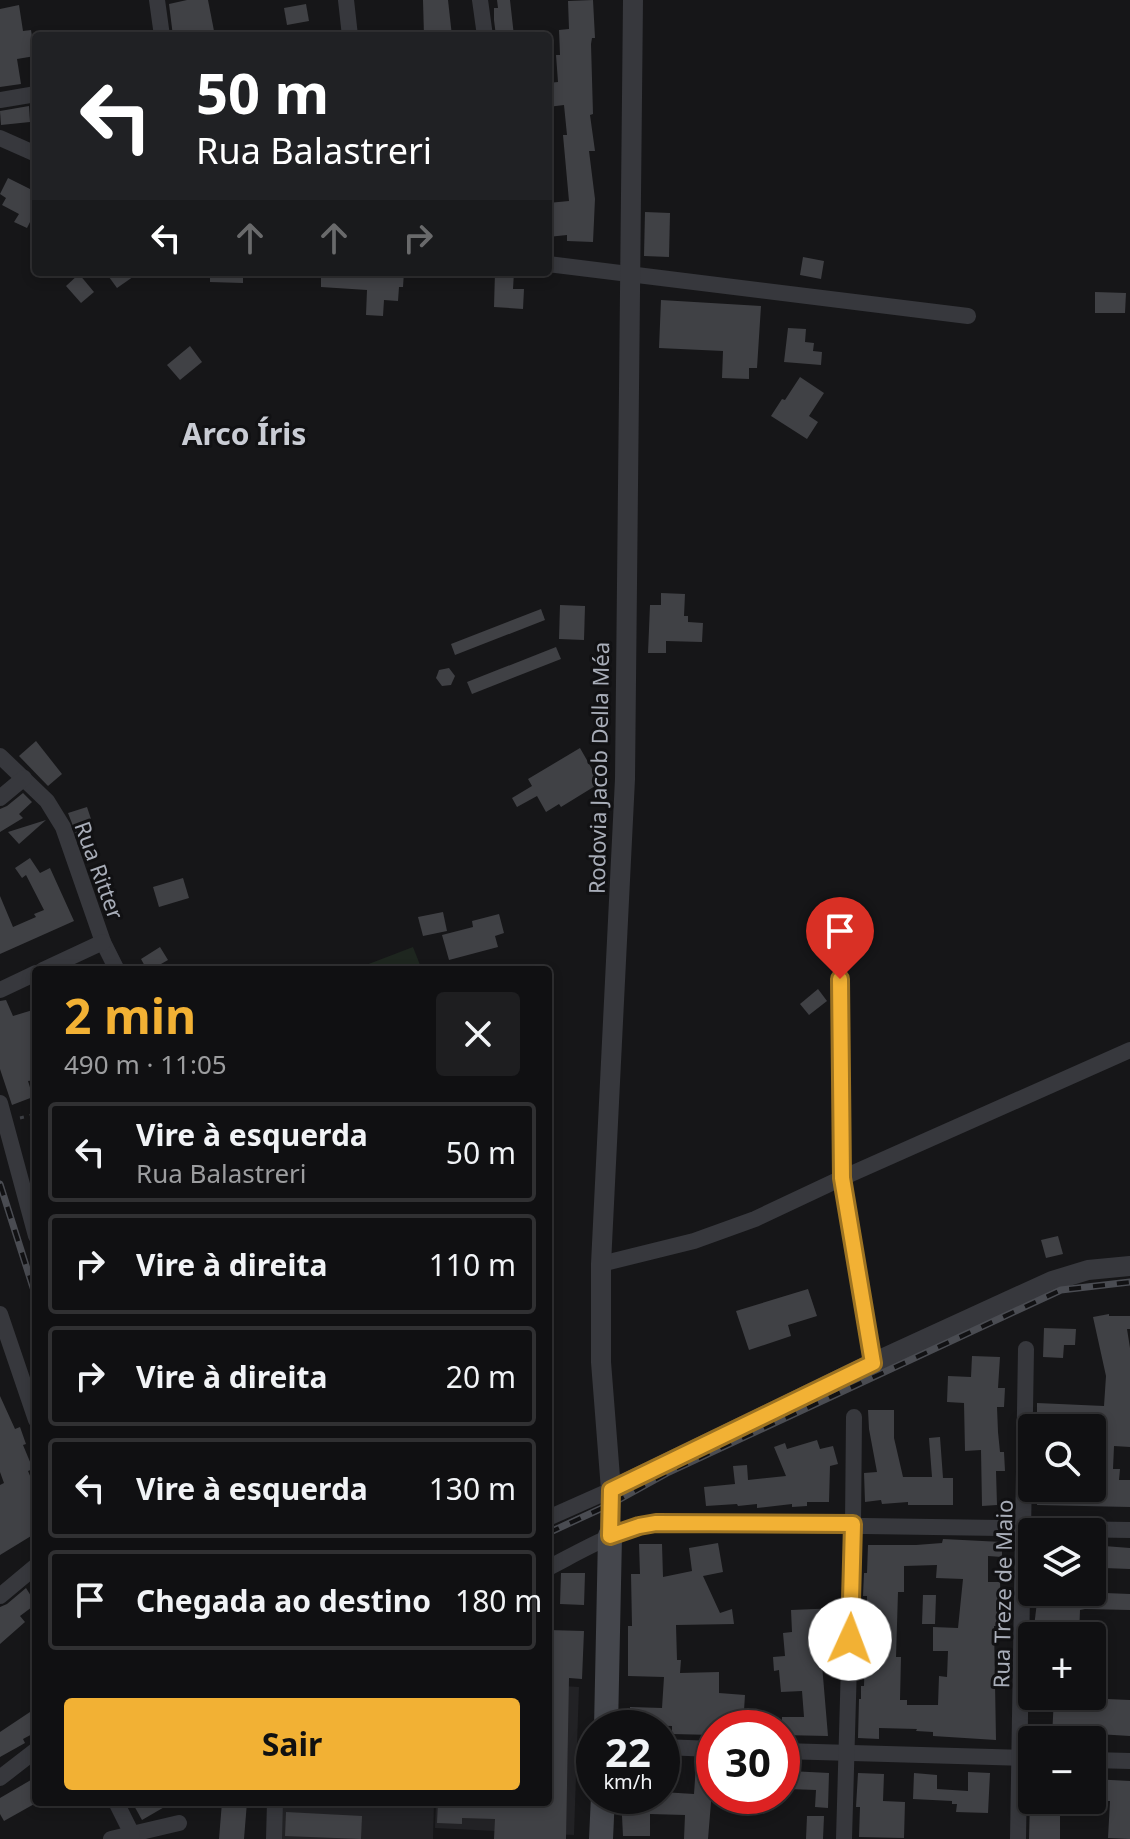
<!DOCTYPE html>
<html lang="pt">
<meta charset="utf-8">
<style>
body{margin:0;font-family:"Noto Sans",sans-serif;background:#1e1e20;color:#f1f3f6;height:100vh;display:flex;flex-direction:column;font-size:30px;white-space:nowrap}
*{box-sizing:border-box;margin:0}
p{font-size:26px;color:#9c9d9f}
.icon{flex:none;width:44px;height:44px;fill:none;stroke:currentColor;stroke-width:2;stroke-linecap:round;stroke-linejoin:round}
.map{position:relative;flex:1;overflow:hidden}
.panel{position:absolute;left:32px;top:966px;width:520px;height:840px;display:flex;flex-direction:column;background:#101012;border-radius:8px;box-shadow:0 4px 12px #0003,0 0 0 2px #303032}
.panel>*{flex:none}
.hud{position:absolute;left:32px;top:32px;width:520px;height:244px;border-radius:8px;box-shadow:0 4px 12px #0003,0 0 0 2px #303032;background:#202124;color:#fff;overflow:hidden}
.controls{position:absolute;left:1018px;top:1414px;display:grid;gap:16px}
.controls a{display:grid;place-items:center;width:88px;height:88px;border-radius:8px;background:#101012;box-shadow:0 4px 12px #0003,0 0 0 2px #303032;font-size:40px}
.speed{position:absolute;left:576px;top:1710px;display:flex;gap:16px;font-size:40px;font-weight:700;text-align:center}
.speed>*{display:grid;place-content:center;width:104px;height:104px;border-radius:50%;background:#101012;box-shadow:0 4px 12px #0003,0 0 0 2px #303032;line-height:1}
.speed small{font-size:20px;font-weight:400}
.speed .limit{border:12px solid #d22;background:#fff;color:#111}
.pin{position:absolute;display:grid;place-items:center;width:68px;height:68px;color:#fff;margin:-82px -34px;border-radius:50% 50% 50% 0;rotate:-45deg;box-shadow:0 0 8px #0007}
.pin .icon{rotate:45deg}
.me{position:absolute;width:88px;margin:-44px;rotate:2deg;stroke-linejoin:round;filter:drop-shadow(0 0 6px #0008)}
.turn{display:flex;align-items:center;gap:28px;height:168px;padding:0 32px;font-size:36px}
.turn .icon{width:104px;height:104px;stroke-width:2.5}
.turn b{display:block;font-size:56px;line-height:68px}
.lanes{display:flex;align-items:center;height:76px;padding:0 32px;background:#0003;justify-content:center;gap:40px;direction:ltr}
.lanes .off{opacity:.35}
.round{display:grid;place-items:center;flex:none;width:84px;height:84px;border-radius:8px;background:#1e1e20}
.head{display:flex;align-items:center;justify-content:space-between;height:136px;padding:0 32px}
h1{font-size:48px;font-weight:700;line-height:60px;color:#f2b134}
.primary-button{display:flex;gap:16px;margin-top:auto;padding:16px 32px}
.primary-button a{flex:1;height:92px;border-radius:8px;background:#f2b134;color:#111;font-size:32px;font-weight:700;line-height:92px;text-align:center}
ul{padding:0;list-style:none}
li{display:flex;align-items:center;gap:24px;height:100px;margin:0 16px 12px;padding:0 16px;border:4px solid #303032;border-radius:8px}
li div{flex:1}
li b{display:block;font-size:30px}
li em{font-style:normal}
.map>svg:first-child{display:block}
.built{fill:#222225}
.green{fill:#1e261f}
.building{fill:#404145;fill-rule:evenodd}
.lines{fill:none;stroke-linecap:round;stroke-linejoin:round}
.path{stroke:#3d3f44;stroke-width:3;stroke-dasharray:4 6;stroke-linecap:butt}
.minor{stroke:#37383d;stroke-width:16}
.tertiary{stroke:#37383d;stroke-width:20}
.secondary{stroke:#45474d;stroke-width:24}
.rail-casing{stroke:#4a4c52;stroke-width:7}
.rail{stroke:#111113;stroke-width:4;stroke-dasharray:12;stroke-linecap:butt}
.route-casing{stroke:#9d7322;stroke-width:20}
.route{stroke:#f2b134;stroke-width:14}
.labels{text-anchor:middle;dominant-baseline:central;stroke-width:6;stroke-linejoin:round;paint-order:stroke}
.street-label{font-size:22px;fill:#a8adb8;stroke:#111113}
.district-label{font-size:30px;font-weight:bold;fill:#c9ccd4;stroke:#111113}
</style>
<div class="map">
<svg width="1130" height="1839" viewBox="0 0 1130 1839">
<rect width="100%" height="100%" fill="#161618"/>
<g class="built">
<polygon points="548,1685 579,1687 574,1835 435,1828 436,1802 548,1802"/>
<polygon points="282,1802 434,1802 433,1839 281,1839"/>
</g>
<polygon class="green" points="413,947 422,970 353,970"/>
<g class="building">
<polygon points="187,0 208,0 215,36 173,36 169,4"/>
<polygon points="423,0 448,0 452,36 424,36"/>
<polygon points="497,0 510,0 514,36 496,36 494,20 494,8 498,8"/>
<polygon points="593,0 595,38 592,38 591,44 593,114 590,115 595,151 589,151 595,199 593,242 567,241 567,235 548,237 548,203 569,201 563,135 567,135 564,105 548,107 548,83 558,82 556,55 560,55 559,30 569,29 568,1"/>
<polygon points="306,4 309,21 287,25 284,8"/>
<polygon points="19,5 23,31 31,30 35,56 17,59 21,84 0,87 0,9"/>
<polygon points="29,106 30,122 1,125 0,111"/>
<polygon points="8,178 36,192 36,210 27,228 14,222 19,214 2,205 6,198 0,194"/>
<polygon points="645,212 670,213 669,257 644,256"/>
<polygon points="803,257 824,261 821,279 800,275"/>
<polygon points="116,272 140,272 117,288 109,277"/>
<polygon points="210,272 243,272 243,283 210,282"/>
<polygon points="321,272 404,272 403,287 399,287 398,301 384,300 383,316 366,315 367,290 321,287"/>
<polygon points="495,272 514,272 513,289 524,289 523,309 494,307"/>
<polygon points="79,274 94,292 81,303 66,286"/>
<polygon points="1095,292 1126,293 1125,313 1095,313"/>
<polygon points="661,300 761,306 757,368 749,368 749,379 722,378 723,351 659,348"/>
<polygon points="788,328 806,329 805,342 814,343 813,351 822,352 821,365 784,362"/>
<polygon points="190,346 202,362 180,380 167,365"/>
<polygon points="800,377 824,393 809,416 818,422 807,439 771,416 782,399 785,400"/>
<polygon points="661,593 685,594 684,616 688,616 688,622 703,623 702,642 666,641 666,653 648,653 650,605 661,605"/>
<polygon points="560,605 585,606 584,640 559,639"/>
<polygon points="541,609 545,620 455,655 451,644"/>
<polygon points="556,647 561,659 472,694 467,682"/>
<polygon points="449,668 455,676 451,685 442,686 436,678 439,670"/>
<polygon points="36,741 62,774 48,786 19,756"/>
<polygon points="580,748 600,783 561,807 559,804 546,812 537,796 517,807 512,798 532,786 528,779"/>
<polygon points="23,793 32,802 19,814 23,818 0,832 0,809 7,806"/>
<polygon points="87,807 94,828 88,830 94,848 83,852 68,813"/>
<polygon points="46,820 19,844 8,832"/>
<polygon points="30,858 40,873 50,868 74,921 0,954 0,896 13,927 36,917 34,914 44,910 26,875 22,878 15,868"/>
<polygon points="183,878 189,898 159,907 153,887"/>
<polygon points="443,912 447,931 423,936 418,917"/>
<polygon points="499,914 504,933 495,936 498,947 449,960 442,935 473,927 472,921"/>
<polygon points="160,947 168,960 161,964 165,970 147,970 141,959"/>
<polygon points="818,989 827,1001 809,1015 800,1004"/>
<polygon points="6,1000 13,1016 36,1009 36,1080 28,1081 33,1097 12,1105 0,1069 0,1001"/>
<polygon points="1058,1236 1063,1254 1046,1258 1041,1240"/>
<polygon points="808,1289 817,1316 788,1325 791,1336 749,1350 736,1311"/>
<polygon points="1109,1314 1109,1316 1130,1316 1130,1329 1127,1329 1130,1348 1130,1447 1114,1446 1113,1469 1120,1469 1119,1480 1130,1480 1130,1507 1037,1505 1038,1488 1092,1488 1092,1427 1037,1424 1037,1403 1104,1406 1106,1376 1093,1317"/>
<polygon points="1044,1328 1076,1329 1075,1345 1064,1345 1063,1358 1043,1357"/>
<polygon points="972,1356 1000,1357 998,1388 1005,1388 1004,1407 997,1407 998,1432 1000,1452 1004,1452 1005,1471 996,1471 997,1505 982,1506 981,1450 965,1451 964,1403 947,1402 948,1376 971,1377"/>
<polygon points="0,1396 15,1429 20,1427 26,1444 23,1445 33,1469 28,1471 36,1490 36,1533 0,1555 0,1485 4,1483 0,1472"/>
<polygon points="868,1410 894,1410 894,1438 903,1477 932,1477 929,1438 940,1437 943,1478 953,1478 953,1505 908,1505 908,1502 882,1504 881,1500 865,1502 864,1473 877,1472 869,1429"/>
<polygon points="817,1440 820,1449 833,1446 838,1464 830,1466 829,1502 807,1502 807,1506 792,1507 792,1504 757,1508 757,1504 738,1506 737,1504 706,1506 704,1487 735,1484 733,1466 747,1465 748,1480 786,1476 774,1447 785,1443 787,1449"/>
<path d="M 943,1539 L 1002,1542 L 1002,1557 L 988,1556 L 988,1582 L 1000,1582 L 1001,1605 L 1001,1626 L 994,1626 L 996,1740 L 933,1736 L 933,1732 L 916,1731 L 917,1729 L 879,1728 L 879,1739 L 858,1738 L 859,1699 L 861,1699 L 861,1686 L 864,1686 L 865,1648 L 860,1648 L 861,1628 L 866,1628 L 867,1596 L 863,1596 L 864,1573 L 867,1573 L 868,1545 L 916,1545 L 942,1543 ZM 937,1565 L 936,1578 L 963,1579 L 958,1628 L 933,1627 L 933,1651 L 948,1651 L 947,1677 L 939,1676 L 938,1705 L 907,1705 L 907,1700 L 900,1700 L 901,1657 L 896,1657 L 898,1592 L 904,1592 L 904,1566 Z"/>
<polygon points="718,1543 723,1572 703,1576 720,1613 732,1609 734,1624 676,1625 677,1660 681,1660 680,1673 719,1672 719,1693 745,1695 743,1726 714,1724 714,1735 672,1734 672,1726 630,1725 630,1707 662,1708 664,1677 628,1676 628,1626 632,1626 631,1574 640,1574 639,1544 662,1544 663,1577 692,1571 689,1548"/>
<polygon points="1104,1546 1130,1548 1130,1569 1104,1568"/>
<polygon points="1092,1571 1105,1571 1105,1593 1130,1594 1130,1610 1085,1609 1080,1610 1079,1636 1033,1636 1038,1593 1070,1595 1070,1592 1092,1592"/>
<polygon points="561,1573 585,1573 584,1605 560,1604"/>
<polygon points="26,1588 36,1604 20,1616 25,1622 0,1644 0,1607 7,1604"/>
<polygon points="923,1595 936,1595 935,1624 922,1624"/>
<polygon points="839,1608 839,1629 819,1629 828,1736 782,1735 782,1717 804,1717 802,1691 781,1692 779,1670 774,1671 773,1657 785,1656 783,1633 792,1632 791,1610"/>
<polygon points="548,1630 584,1631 582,1679 569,1678 566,1839 494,1839 495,1819 462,1818 462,1824 437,1823 438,1802 548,1802"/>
<polygon points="1092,1634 1104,1634 1102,1676 1092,1676"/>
<polygon points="1054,1696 1083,1696 1082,1702 1107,1704 1107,1699 1130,1700 1130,1736 1081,1733 1080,1740 1052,1738"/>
<polygon points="36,1708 36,1732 23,1739 25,1743 0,1757 0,1732"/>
<polygon points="696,1765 714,1766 708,1839 684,1839 685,1815 650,1814 650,1836 623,1836 621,1796 662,1796 662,1792 694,1794"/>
<polygon points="790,1771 829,1773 828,1808 815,1807 816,1790 789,1789"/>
<polygon points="968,1772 990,1773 988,1813 956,1812 957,1804 952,1804 952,1801 913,1799 914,1773 937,1775 937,1789 968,1791"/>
<polygon points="858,1773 884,1774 883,1801 905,1802 904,1838 859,1837 860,1807 856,1807"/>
<polygon points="36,1777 36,1803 4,1821 0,1814 0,1798"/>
<polygon points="1092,1779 1130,1781 1130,1839 1108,1838 1110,1801 1092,1801"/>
<polygon points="1030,1800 1069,1800 1069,1814 1060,1814 1060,1839 1029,1839"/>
<polygon points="132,1802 173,1802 142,1820"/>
<polygon points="222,1802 247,1802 244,1839 219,1839"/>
<polygon points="286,1812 362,1816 361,1839 285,1836"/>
<polygon points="807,1816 824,1816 823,1839 806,1839"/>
</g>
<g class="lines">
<polyline class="path" points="20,1118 36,1114"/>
<g class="minor">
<polyline points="157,0 162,36"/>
<polyline points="346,0 350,36"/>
<polyline points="480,0 485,36"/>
<polyline points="0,100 36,94"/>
<polyline points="0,138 36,154"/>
<polyline points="548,264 968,316"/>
<polyline points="0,756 47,801 63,827 103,942 117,970"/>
<polyline points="0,798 24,778"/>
<polyline points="43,970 103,942"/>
<polyline points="840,979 842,1178 873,1363"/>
<polyline points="0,990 36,973"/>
<polyline points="0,1103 36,1236"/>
<polyline points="601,1264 694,1241 755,1219 842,1178 1130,1050"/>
<polyline points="0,1314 36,1420"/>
<polyline points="548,1518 611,1490"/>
<path d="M 548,1568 C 583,1550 617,1529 656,1523 L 1130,1530"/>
<polyline points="0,1596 36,1566"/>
<polyline points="662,1747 714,1749"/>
<polyline points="782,1751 1028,1758"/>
<polyline points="1092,1760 1130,1761"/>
<polyline points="0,1778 36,1750"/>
<polyline points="132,1834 179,1823"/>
<polyline points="111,1839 132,1834 116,1802"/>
<polyline points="274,1839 275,1802"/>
<polyline points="844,1839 853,1524 854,1417"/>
<polyline points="1018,1839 1026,1349"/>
</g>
<g class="tertiary">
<polyline points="611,1490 873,1363 1052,1281 1088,1270 1130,1266"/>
<polyline points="610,1536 611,1490 601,1362 601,1264 625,779 633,0"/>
</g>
<g class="secondary">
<polyline points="606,1728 610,1536"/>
<polyline points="601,1839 603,1796"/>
</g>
<defs>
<g id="rail">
<polyline points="0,1184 36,1297"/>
<polyline points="548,1533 611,1504 669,1472 1061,1290 1130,1282"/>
</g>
</defs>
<use href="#rail" class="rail-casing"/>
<use href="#rail" class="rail"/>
</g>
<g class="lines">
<defs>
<polyline id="route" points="840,979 842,1178 873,1363 611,1490 610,1536 639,1526 656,1523 853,1524 850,1639"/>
</defs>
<use href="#route" class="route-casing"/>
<use href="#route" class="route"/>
</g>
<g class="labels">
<g class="street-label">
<text transform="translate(598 768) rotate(-89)">Rodovia Jacob Della Méa</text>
<text transform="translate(100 870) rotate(70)">Rua Ritter</text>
<text transform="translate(1002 1594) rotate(-89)">Rua Treze de Maio</text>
</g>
<g class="district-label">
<text x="244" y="433">Arco Íris</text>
</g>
</g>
</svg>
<div class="controls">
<a><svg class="icon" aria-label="search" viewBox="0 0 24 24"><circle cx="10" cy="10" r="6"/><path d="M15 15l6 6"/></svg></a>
<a><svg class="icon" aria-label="layers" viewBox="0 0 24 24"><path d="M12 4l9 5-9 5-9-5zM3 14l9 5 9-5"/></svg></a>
<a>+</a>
<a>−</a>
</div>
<div class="speed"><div>22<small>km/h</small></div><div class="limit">30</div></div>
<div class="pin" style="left:840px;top:979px;background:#d93025"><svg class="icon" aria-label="arrive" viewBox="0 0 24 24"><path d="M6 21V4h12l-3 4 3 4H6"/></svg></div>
<svg class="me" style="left:850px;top:1639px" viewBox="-20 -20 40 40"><circle r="19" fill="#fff"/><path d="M0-13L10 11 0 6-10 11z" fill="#f2b134"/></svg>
<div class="hud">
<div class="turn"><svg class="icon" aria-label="left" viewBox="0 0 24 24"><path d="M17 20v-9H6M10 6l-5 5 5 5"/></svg><div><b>50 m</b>Rua Balastreri</div></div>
<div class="lanes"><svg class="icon" aria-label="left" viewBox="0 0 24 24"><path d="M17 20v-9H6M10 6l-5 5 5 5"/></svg><svg class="icon off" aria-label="ahead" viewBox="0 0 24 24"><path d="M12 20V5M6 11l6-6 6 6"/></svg><svg class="icon off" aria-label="ahead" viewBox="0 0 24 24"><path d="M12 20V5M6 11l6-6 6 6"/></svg><svg class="icon off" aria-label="right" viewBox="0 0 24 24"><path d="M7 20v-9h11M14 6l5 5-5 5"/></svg></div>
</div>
<section class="panel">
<div class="head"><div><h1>2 min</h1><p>490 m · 11:05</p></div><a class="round"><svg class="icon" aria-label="close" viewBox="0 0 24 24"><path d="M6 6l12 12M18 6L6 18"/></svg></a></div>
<ul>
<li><svg class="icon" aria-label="left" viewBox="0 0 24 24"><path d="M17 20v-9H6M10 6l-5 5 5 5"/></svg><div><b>Vire à esquerda</b><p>Rua Balastreri</p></div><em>50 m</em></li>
<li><svg class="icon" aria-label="right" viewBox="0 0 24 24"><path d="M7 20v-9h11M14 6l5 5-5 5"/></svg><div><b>Vire à direita</b></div><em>110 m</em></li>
<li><svg class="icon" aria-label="right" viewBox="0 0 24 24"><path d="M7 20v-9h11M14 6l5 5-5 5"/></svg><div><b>Vire à direita</b></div><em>20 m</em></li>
<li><svg class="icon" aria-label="left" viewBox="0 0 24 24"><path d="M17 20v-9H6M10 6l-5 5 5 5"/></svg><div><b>Vire à esquerda</b></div><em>130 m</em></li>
<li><svg class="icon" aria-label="arrive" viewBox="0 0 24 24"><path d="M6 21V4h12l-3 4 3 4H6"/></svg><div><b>Chegada ao destino</b></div><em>180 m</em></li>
</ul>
<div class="primary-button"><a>Sair</a></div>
</section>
</div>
